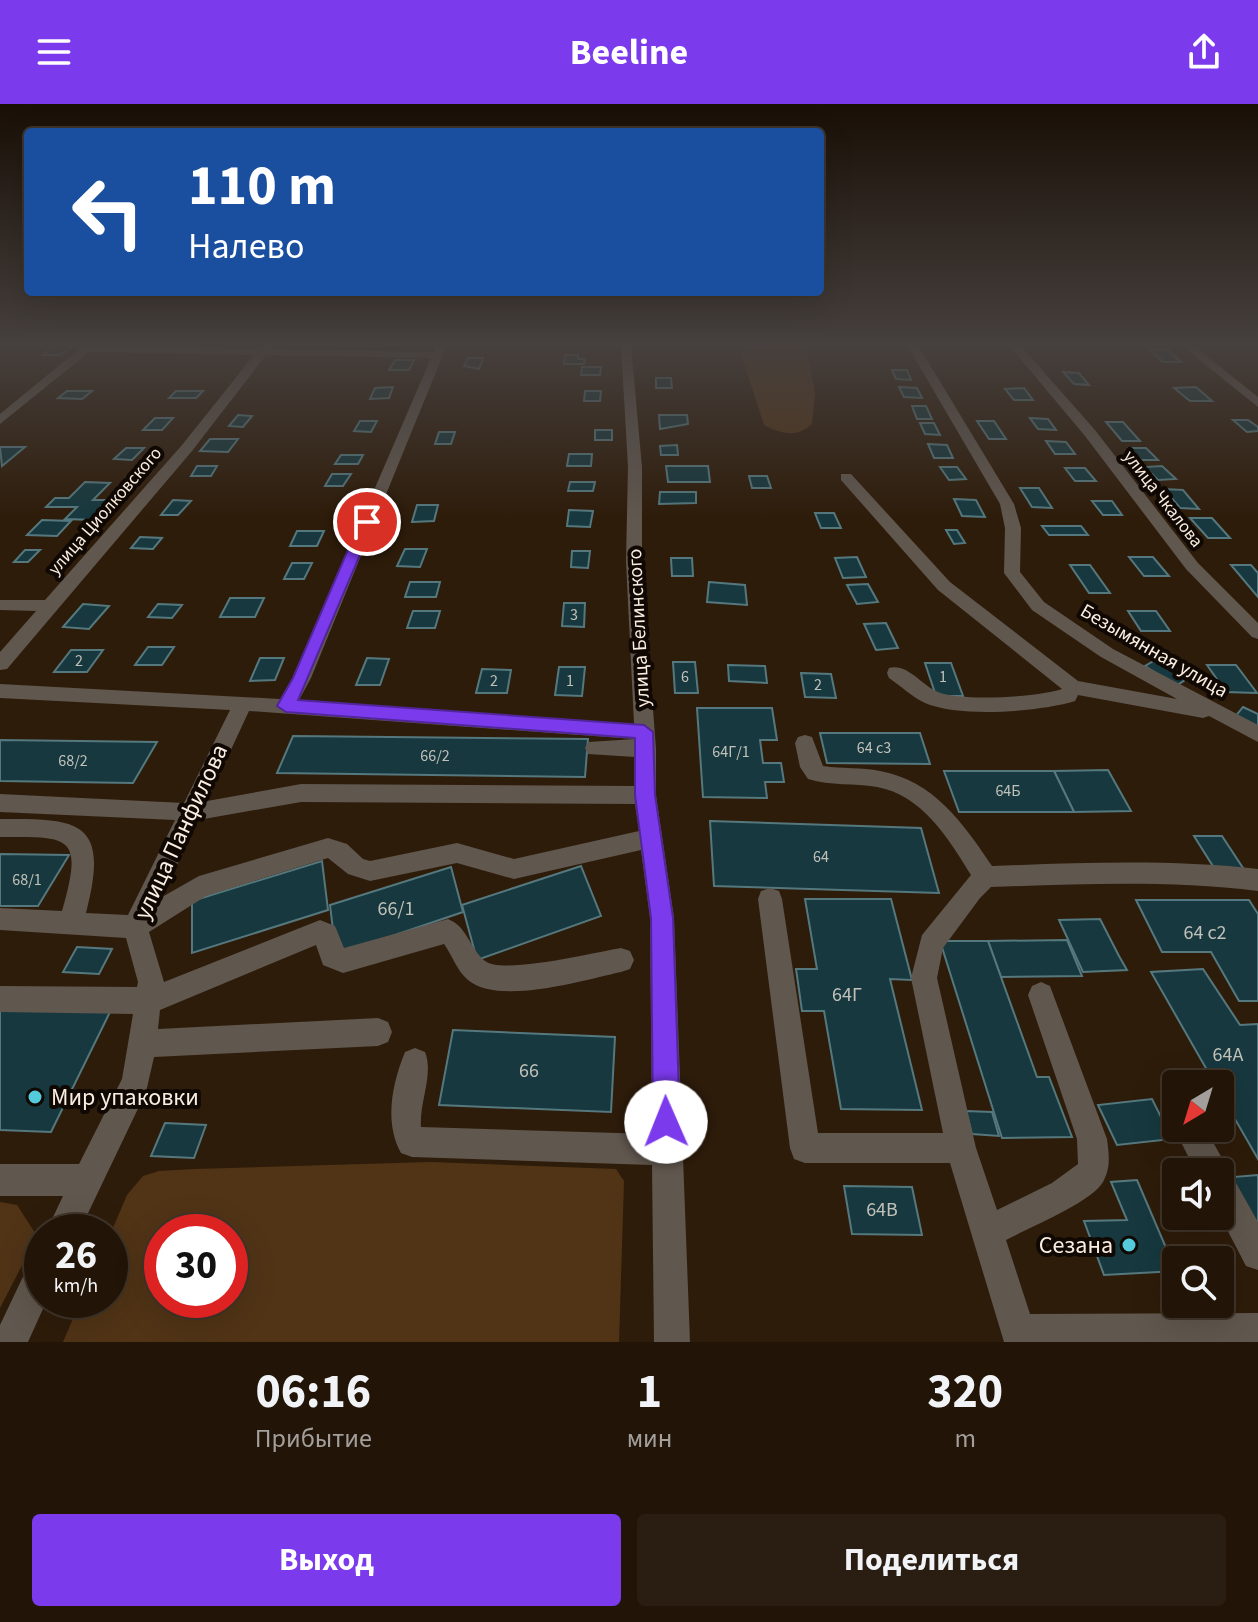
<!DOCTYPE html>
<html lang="ru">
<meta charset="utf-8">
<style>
body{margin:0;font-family:"Source Sans 3",sans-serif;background:#2a1e12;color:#f1f3f6;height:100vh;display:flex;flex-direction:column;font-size:30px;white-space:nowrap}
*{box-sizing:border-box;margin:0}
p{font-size:26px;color:#a29f9c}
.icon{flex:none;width:44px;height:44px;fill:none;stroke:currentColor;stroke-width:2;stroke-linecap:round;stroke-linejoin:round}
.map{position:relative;height:1238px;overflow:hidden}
.details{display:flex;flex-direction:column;background:#221508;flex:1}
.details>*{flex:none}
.guide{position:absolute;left:24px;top:24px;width:800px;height:168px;border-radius:8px;box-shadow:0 8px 32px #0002,0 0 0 2px #3f3429;background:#1a4fa0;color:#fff;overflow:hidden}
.needle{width:52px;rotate:218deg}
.buttons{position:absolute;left:1162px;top:966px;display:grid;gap:16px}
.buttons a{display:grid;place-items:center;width:72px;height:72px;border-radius:8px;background:#221508;box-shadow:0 8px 32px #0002,0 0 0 2px #3f3429;font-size:40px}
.speed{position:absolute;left:24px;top:1110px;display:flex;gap:16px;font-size:40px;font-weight:700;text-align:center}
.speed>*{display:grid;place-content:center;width:104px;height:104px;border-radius:50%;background:#221508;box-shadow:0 8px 32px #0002,0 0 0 2px #3f3429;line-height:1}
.speed small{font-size:20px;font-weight:400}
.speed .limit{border:12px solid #d22;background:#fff;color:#111}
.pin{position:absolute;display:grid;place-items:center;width:68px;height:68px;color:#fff;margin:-34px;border:4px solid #fff;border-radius:50%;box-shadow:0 2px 8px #0007}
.me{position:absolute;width:88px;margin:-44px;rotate:359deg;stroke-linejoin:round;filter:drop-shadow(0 0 6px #0008)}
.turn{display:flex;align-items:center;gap:28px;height:168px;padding:0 32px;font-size:36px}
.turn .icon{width:104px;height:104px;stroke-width:2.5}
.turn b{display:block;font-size:56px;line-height:68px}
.eta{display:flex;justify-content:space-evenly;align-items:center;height:136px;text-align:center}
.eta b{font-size:48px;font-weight:700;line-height:56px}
.button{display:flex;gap:16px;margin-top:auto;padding:16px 32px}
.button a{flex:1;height:92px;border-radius:8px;background:#7c3aed;color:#fff;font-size:32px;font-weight:700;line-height:92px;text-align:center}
.button a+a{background:#2a1e12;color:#f1f3f6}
header{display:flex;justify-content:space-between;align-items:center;height:104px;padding:0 32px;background:#7c3aed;color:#fff;font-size:36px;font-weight:700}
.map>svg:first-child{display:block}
.green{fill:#513416;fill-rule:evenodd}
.building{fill:#16383e;stroke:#55787e;stroke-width:2}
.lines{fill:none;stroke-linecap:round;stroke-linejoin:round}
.minor{fill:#60574e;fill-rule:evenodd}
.route{fill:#7c3aed;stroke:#51269a;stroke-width:2}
.poi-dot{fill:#54cadd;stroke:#100803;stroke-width:3}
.labels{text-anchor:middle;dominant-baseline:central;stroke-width:8;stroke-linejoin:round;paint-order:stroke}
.number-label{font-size:16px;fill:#c1c0b9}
.far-street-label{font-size:18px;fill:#faede2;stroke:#100803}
.street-label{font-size:20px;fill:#faede2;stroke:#100803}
.near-number-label{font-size:20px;fill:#c1c0b9}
.near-street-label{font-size:24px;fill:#faede2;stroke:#100803}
.near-poi-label{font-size:24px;fill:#faede2;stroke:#100803;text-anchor:start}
</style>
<header><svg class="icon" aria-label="menu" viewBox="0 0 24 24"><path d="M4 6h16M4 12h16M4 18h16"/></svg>Beeline<svg class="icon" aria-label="share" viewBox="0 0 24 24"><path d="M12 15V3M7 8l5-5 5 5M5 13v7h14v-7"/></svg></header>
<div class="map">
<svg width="1258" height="1238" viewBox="0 0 1258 1238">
<rect width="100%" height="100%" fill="#2e1c0a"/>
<g class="green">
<path d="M 738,241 L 806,241 L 815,290 L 812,320 C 796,334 781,330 764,321 Z"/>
<path d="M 430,1058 L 616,1065 L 624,1077 L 619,1238 L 63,1238 L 81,1196 L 110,1196 L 110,1131 L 127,1091 L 143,1072 L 159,1067 L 195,1065 ZM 162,1128 L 230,1128 L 230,1196 L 162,1196 Z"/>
<polygon points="0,1098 17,1101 37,1132 0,1204"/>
</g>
<g class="building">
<polygon points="55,241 73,241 61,251 43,251"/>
<polygon points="1149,245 1167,245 1181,258 1163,258"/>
<polygon points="565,251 578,251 578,255 585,255 584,260 564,260"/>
<polygon points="468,254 483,254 479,265 464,262"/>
<polygon points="395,256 414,256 409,266 389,266"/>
<polygon points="582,263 601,263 600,271 581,271"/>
<polygon points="892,266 907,266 911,276 896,275"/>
<polygon points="1063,268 1079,269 1089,281 1074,280"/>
<polygon points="656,274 671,274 672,284 656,284"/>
<polygon points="393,283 389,294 370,295 375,284"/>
<polygon points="899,283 917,284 922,294 904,293"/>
<polygon points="1196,283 1212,297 1190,297 1174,284"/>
<polygon points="1024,284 1033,296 1014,296 1005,285"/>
<polygon points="67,287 92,287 82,295 58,294"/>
<polygon points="176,287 203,287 196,294 169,294"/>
<polygon points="585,287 601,287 600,297 584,297"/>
<polygon points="912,302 926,302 932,315 917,315"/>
<polygon points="238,311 252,312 243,323 229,322"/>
<polygon points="659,311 687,311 688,320 660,325"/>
<polygon points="155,314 173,314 162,326 143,326"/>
<polygon points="1030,314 1048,315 1056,326 1038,325"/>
<polygon points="1233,316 1248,316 1258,323 1258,327 1247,328"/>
<polygon points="360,317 377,317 371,328 354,327"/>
<polygon points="977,317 994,317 1006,335 989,335"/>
<polygon points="1106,318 1123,318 1140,337 1122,337"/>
<polygon points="920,319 934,319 940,331 925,330"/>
<rect x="595" y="326" width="17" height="10"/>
<polygon points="439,328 455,328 451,340 435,340"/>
<polygon points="210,335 238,335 228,348 200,347"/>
<polygon points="1046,337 1066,338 1075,350 1055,350"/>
<polygon points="928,340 947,341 953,354 934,354"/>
<polygon points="677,341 678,351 661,351 660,342"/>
<polygon points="0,343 25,343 2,362"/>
<polygon points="126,344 144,344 132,356 114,355"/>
<polygon points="1129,344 1146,344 1158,356 1141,356"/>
<polygon points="569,350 592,350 591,362 567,362"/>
<polygon points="341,351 363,351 358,360 335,360"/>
<polygon points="197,362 217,362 211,372 191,372"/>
<polygon points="666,362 708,362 710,378 668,378"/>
<polygon points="1162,362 1176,375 1158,376 1145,363"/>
<polygon points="940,363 957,363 966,375 949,376"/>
<polygon points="1065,364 1085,364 1096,377 1075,377"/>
<polygon points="332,370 351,370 343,382 325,382"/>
<polygon points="749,372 767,372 771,384 752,384"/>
<polygon points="85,378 110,379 93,396 114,396 96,416 65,415 77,403 46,403 55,394 69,394"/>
<polygon points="570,378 595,378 593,387 568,387"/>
<polygon points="1020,384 1039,384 1052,404 1032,403"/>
<polygon points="1164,385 1183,386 1199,405 1180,404"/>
<polygon points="660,388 696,388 696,399 659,400"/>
<polygon points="954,395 976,396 985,413 962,412"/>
<polygon points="173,396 191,397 178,411 161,411"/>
<polygon points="1092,397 1112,397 1122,411 1103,411"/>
<polygon points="417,401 438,401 434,417 412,418"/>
<polygon points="569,406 593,407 590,423 567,422"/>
<polygon points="815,409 834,409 841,424 821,424"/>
<polygon points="1190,414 1212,414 1230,434 1208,434"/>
<polygon points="42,416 71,417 57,432 27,431"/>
<polygon points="1042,422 1081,422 1088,431 1049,431"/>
<polygon points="946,426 957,426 965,439 954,440"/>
<polygon points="297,427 324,427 317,442 290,442"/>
<polygon points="140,433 162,434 153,445 131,444"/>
<polygon points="405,445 427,445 420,463 397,462"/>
<polygon points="25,446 40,446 28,458 14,458"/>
<polygon points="572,447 590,447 588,464 571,463"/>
<polygon points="857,453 866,473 843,474 835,454"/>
<polygon points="1129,453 1153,453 1169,472 1144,472"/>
<polygon points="671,454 692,454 693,472 672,472"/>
<polygon points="292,459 312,459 304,475 284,475"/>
<polygon points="1070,461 1090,461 1110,489 1089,489"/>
<polygon points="1231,461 1251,461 1258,469 1258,493"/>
<polygon points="410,478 440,478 436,493 405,493"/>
<polygon points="709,478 745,481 747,501 707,498"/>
<polygon points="868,480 878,498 857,500 847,481"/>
<polygon points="230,494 264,494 255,513 220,513"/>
<polygon points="564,499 585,499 584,523 562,522"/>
<polygon points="83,500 109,502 89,525 63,523"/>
<polygon points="158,500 182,501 172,514 148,513"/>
<polygon points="413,507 440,507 435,524 407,524"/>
<polygon points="1128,507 1156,507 1170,527 1141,527"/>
<polygon points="886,519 898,544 876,546 864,520"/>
<polygon points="148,543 174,543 162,561 135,561"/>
<polygon points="71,546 103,546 87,568 54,568"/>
<polygon points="260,554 284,554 275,576 250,577"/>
<polygon points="367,554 389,555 380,581 356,581"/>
<polygon points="1157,555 1188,574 1176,582 1145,562"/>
<polygon points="673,558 695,558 698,589 675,589"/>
<polygon points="925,559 951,559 963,592 936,592"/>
<polygon points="728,561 765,562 767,579 729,577"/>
<polygon points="1207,561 1236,561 1257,589 1226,588"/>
<polygon points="559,563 585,563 582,592 555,591"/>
<polygon points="482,565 511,566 507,589 476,589"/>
<polygon points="801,569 831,570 836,594 805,593"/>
<polygon points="1243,603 1258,610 1258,625 1235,613"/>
<polygon points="697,604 772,604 777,636 760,636 763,659 781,659 784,678 765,678 767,694 703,693"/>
<polygon points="820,629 920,629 930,660 827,659"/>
<polygon points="293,632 588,635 585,673 277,669"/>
<polygon points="0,636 157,638 133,679 0,677"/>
<polygon points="1108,666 1131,707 1074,708 1054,667"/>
<polygon points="944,667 1054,667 1074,708 959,708"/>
<polygon points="710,717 921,724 939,789 714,782"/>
<polygon points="1194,732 1222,732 1245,767 1216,767"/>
<polygon points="0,750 69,751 38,802 0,802"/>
<polygon points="322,757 328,806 192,849 192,797"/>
<polygon points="581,762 601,812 477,856 462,801"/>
<polygon points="451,763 463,808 336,851 330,801"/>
<polygon points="805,795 891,795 912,876 890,875 922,1006 841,1005 824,907 802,907 796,865 817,865"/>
<polygon points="1136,796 1249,796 1258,810 1258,897 1239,897 1211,848 1162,848"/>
<polygon points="1100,815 1119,852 1127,866 1083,868 1059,816"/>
<polygon points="1067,836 1082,872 1001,873 988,837"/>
<polygon points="940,837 988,837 1037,973 1049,973 1072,1033 1002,1034"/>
<polygon points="77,843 112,845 99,870 63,868"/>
<polygon points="1203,865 1240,921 1258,920 1258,1055 1220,989 1220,980 1215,980 1151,868"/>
<polygon points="0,905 110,908 51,1028 0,1026"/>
<polygon points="453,926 615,933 611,1008 439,1001"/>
<polygon points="1152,995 1172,1035 1117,1041 1098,1001"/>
<polygon points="966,1007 992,1008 999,1032 972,1030"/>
<polygon points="165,1019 206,1021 194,1054 151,1052"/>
<polygon points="1258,1071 1258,1138 1221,1074"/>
<polygon points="1137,1076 1176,1167 1104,1171 1084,1117 1127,1116 1111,1078"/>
<polygon points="844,1082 912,1083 922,1131 852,1130"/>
</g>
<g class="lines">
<g class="minor">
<path d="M 84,241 L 259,245 L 262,241 L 273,241 L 271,245 L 434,248 L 436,241 L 447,241 L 311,574 L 299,596 L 634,620 L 626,457 L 628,363 L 621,241 L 631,241 L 642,363 L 642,457 L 656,645 L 656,691 L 674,814 L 690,1238 L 654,1238 L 652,1061 L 412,1053 L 401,1049 C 384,1018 392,980 405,948 L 415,944 L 425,948 C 434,970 419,999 421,1023 L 652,1030 L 650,814 L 641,746 L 514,775 L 457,759 L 370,777 L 348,770 L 328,754 L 206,792 L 149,828 L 164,878 L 320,816 L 335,822 L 344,844 L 448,815 C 468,823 469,844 485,857 C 502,871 597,848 621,844 L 630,847 L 634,856 L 630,865 L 621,868 C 584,876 499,902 468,876 C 457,867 452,851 444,840 L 343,869 L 323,861 L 316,841 L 160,906 L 158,925 L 378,914 L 388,918 L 392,928 L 388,938 L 378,942 L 154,953 L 146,988 L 79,1128 L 46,1128 L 63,1092 L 0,1092 L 0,1060 L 79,1060 L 122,975 L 133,910 L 0,908 L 0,882 L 137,883 L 138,878 L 126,834 L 0,826 L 0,804 L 62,807 C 84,730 70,733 0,733 L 0,715 C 80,714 110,717 86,809 L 128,811 L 175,716 L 0,708 L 0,690 L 184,699 L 230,606 L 0,594 L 0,580 L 280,595 L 293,574 L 431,254 L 266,251 L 192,347 L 7,565 L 0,566 L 0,548 L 36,507 L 0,506 L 0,496 L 45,496 L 182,341 L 254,251 L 89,248 L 0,320 L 0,310 ZM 249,607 L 635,635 L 588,638 L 585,644 L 588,650 L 635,653 L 634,682 L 301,680 L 207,697 ZM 301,698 L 635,700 L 639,727 L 514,755 L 457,739 L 370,757 L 363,755 L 347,740 L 328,734 L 199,772 L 162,793 L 198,716 Z"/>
<path d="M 907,241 L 918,241 L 1014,400 L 1021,424 L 1020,468 L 1044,498 L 1113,545 L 1258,621 L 1258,638 L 1209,612 L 1203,614 L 1078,591 L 1075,597 C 1039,608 960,614 925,599 C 912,593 901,582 889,574 L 887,569 L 889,564 C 908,559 922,582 938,588 C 962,598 1039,593 1062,585 L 938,486 L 841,376 L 841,370 L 851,370 L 950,478 L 1078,577 L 1177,595 L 1101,553 L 1032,506 L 1004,469 L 1005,424 L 1000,400 Z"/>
<polygon points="1009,241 1020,241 1095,326 1198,459 1258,519 1258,535 1252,533 1186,465 1085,332"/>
<polygon points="1181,241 1193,241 1258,293 1258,303"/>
<path d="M 805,631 L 812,633 L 823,662 C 842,665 861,663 880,667 C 934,677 963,719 992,762 C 1081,759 1169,755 1258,765 L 1258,787 C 1169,776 1081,780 991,783 L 980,794 L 943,844 L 937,874 L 976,1044 L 997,1106 L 1052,1079 L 1078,1060 L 1077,1035 L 1028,891 L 1032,882 L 1041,878 L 1050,882 L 1107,1035 C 1109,1050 1111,1064 1103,1078 C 1092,1098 1028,1124 1006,1136 L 1030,1210 L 1258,1209 L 1258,1238 L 1004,1238 L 950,1059 L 805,1059 L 794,1055 L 790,1044 L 758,795 L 761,787 L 770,784 L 779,787 L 782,795 L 818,1029 L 943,1029 L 911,874 L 922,831 L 971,771 C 949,735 922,691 877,683 C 854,679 831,682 808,675 L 800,663 L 795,639 L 798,633 Z"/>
<polygon points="1176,1019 1176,1024 1205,1024 1258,1118 1258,1166 1246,1162 1220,1112 1220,1068 1196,1068 1174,1024"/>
<polygon points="42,1153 42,1196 47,1196 28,1238 0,1238 0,1221 30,1158"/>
</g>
</g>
<linearGradient id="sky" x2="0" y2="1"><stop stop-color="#190f06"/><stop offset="0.58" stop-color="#46403e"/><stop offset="1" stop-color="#46403e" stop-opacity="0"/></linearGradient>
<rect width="1258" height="415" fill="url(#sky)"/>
<polygon class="route" points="367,414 374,418 298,596 644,621 653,628 655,691 673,814 680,1018 676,1027 666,1031 657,1027 653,1018 651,814 635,691 635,634 286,608 277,602 293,574 360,418"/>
<g class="poi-dot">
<circle cx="35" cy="993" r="8"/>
<circle cx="1129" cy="1141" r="8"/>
</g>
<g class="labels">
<g class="number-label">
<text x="574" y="511">3</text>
<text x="79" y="557">2</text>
<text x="685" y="573">6</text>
<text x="943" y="573">1</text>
<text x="494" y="577">2</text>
<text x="570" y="577">1</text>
<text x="818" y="581">2</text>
<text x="874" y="644">64 с3</text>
<text x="731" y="648">64Г/1</text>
<text x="435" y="652">66/2</text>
<text x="73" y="657">68/2</text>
<text x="1008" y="687">64Б</text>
<text x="821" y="753">64</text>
<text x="27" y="776">68/1</text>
</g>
<g class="far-street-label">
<text transform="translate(1163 395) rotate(52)">улица Чкалова</text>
<text transform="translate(105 407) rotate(-49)">улица Циолковского</text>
</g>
<g class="street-label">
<text transform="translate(639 524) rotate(-93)">улица Белинского</text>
<text transform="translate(1154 547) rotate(30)">Безымянная улица</text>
</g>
<g class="near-number-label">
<text x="396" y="805">66/1</text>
<text x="1205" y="829">64 с2</text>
<text x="847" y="891">64Г</text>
<text x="1228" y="951">64А</text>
<text x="529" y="967">66</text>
<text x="882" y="1106">64В</text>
</g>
<g class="near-street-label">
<text transform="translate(181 728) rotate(-65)">улица Панфилова</text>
</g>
<g class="near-poi-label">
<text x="51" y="993">Мир упаковки</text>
<text x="1113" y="1141" text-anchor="end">Сезана</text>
</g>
</g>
</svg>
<div class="buttons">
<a><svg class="needle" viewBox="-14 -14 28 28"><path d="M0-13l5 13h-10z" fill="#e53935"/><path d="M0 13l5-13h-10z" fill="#a29f9c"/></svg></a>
<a><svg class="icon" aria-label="sound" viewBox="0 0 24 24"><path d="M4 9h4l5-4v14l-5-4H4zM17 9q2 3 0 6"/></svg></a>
<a><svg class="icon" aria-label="search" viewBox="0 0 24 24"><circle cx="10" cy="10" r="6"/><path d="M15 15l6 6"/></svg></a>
</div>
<div class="speed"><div>26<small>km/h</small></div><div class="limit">30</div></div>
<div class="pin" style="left:367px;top:418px;background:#d93025"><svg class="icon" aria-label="arrive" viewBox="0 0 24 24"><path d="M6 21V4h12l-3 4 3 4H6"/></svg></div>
<svg class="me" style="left:666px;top:1018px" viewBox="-20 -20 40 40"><circle r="19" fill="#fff"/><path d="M0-13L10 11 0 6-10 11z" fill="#7c3aed"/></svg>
<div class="guide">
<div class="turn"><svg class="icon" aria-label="left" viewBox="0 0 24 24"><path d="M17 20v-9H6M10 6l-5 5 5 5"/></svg><div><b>110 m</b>Налево</div></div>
</div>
</div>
<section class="details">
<div class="eta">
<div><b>06:16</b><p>Прибытие</p></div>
<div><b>1</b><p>мин</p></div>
<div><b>320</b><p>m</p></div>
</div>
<div class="button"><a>Выход</a><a>Поделиться</a></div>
</section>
